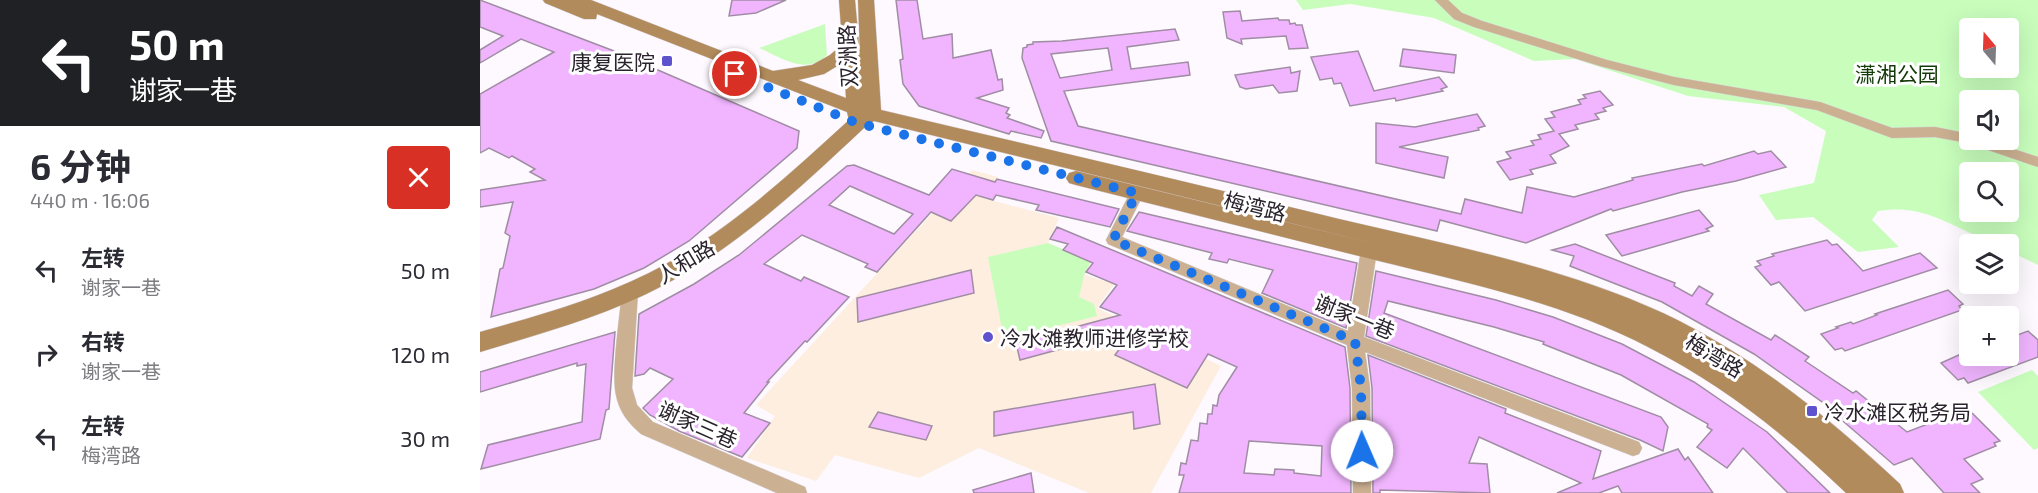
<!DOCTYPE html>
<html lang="zh">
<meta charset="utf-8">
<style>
body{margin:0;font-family:"Exo 2","Noto Sans SC",sans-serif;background:#f2f2f3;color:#2b2b33;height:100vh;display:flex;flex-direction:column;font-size:22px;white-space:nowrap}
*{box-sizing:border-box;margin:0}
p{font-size:20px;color:#7c7c81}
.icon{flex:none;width:33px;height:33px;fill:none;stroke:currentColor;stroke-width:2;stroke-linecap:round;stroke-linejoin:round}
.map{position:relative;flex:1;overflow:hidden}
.panel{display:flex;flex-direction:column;background:#fff;width:480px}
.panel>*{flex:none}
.top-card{background:#202124;color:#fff;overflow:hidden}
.needle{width:39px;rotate:341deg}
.tools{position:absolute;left:1479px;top:18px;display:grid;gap:12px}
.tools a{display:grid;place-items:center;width:60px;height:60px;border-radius:6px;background:#fff;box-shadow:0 6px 24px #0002;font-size:30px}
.pin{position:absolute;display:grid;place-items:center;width:51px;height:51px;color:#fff;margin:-26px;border:3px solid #fff;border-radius:50%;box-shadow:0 2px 6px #0007}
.me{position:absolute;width:66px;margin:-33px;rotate:359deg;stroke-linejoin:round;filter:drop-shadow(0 0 4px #0008)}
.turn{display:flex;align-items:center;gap:21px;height:126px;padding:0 30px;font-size:27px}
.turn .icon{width:78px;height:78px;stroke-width:2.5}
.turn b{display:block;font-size:42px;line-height:51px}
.round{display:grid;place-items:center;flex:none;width:63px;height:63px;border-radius:6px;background:#f2f2f3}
.overview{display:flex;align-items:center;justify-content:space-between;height:102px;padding:0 30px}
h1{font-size:36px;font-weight:700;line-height:45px}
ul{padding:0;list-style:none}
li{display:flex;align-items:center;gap:18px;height:84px;padding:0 30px}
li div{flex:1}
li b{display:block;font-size:22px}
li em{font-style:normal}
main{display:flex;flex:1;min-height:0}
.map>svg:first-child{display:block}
.education{fill:#fdeee0}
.green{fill:#c8fdbc;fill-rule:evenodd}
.building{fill:#f0b5fe;stroke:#a08da4;stroke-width:1.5;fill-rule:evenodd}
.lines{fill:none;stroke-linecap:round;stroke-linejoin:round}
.street-casing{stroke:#d7d2d8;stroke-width:1}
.secondary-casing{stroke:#d7d2d8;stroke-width:1}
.street{fill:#cbb091;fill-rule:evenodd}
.secondary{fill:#b28b5c;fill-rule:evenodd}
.route{stroke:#1a73e8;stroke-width:10;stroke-dasharray:0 18}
.poi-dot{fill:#5e53cc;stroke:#fff;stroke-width:2}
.labels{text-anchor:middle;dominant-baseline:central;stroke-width:6;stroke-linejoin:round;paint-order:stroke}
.street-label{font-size:21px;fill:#2a222c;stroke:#fff}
.poi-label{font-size:21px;fill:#2a222c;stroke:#fff;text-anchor:start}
.park-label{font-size:21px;fill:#133a08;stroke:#fff}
</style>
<main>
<section class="panel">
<div class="top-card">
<div class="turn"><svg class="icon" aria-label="left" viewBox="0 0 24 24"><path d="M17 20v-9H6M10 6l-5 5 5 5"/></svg><div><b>50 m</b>谢家一巷</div></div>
</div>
<div class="overview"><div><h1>6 分钟</h1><p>440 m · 16:06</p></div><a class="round" style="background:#d93025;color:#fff"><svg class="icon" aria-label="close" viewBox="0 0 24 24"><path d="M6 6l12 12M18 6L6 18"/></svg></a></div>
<ul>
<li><svg class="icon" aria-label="left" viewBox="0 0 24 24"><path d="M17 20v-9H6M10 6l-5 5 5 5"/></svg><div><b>左转</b><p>谢家一巷</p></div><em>50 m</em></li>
<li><svg class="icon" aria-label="right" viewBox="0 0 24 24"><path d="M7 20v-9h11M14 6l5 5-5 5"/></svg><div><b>右转</b><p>谢家一巷</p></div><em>120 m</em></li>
<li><svg class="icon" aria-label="left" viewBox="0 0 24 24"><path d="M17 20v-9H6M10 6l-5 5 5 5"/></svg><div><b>左转</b><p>梅湾路</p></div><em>30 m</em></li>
</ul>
</section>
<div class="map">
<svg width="1558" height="493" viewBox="0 0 1558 493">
<rect width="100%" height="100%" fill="#fdf9fe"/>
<polygon class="education" points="492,170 518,177 503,198 579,218 568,243 611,261 605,275 634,284 617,308 741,366 671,493 609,493 499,448 439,478 355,455 336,481 267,458 295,416 276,405"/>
<g class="green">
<path d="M 816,0 L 1558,0 L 1558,265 L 1529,251 L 1528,244 C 1513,244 1502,239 1488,232 C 1457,217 1434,205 1398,211 L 1392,220 L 1419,247 L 1378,252 L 1333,217 L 1296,220 L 1279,195 L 1334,183 L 1346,131 L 1304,107 L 1208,96 L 1095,59 L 1054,61 L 954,18 L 870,4 L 823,10 ZM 1490,28 L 1528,28 L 1528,68 L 1490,68 ZM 1490,100 L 1528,100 L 1528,140 L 1490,140 ZM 1490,172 L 1528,172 L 1528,212 L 1490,212 Z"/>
<path d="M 345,24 L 347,55 C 326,76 302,58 279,48 Z"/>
<polygon points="568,243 611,261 604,275 599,297 614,304 617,316 524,339 508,257"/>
<polygon points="1552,370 1558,376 1558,448 1554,450 1498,392"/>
</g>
<g class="building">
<polygon points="0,0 134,51 319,131 317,148 209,241 164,268 114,289 11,317 20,269 23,268 30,236 25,233 33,202 0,207 0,190 65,180 50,172 55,169 32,156 29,158 9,148 0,153 0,94 74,52 41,39 0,63 0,50 23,36 0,27"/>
<polygon points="252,0 306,0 276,13 249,16"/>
<polygon points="416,0 437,0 443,39 472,34 473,58 511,50 518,80 522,79 523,90 497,98 529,108 526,113 530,115 527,118 564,131 561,138 531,131 529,134 439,106 423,84 420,60 423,59"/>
<polygon points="760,11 762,21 798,18 799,20 809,20 810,24 815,23 816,25 822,25 828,48 809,49 806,36 761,39 762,44 747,38 743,12"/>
<path d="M 695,29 L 699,40 L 647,47 L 651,69 L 708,62 L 710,75 L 584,91 L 598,126 L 981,214 L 985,199 L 1042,213 L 1047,187 L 1094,197 L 1153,180 L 1152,178 L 1222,164 L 1224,166 L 1274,151 L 1278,154 L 1291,151 L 1306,167 L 1256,181 L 1202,192 L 1133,211 L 1131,209 L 1046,243 L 960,220 L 957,231 L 571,141 L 542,58 L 543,48 L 547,47 L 547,45 L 553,44 L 553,42 L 582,41 ZM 628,48 L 632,70 L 580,78 L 571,54 Z"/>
<polygon points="923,49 976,55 974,73 920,66"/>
<polygon points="878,51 894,91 959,77 967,87 961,89 963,91 916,101 915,98 870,106 861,83 854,84 852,78 840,80 831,57"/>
<polygon points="810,67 811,73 820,71 817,91 799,93 793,85 766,89 760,87 755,75"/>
<polygon points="1120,91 1133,105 1123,108 1126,111 1115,114 1119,119 1095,125 1098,129 1079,134 1089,146 1070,155 1076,163 1050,170 1053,174 1030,180 1017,162 1031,158 1026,152 1054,145 1051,141 1061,139 1058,135 1074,131 1065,119 1075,117 1071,112 1101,104 1098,100 1106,98 1103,95"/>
<polygon points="997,114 1005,126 998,128 999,130 919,147 968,157 964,178 896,163 896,123 935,127"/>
<path d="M 374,165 L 449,195 L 472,169 L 515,182 L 517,179 L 639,209 L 630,227 L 556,210 L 559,205 L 516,195 L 513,200 L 496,195 L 471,221 L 451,212 L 397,272 L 385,267 L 388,264 L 322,235 L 284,264 L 321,281 L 324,277 L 369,297 L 327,342 L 325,341 L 287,382 L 289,382 L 264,413 L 290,423 L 262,457 L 199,431 L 170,415 L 163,408 L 193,379 L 170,368 L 164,374 L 155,376 L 159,314 L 214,284 L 259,255 L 367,166 ZM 370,186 L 433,214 L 414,234 L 349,205 Z"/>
<polygon points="1219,210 1233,226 1226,229 1229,231 1142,256 1126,235"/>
<polygon points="659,212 877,263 866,328 782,293 793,270 749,259 747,263 729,259 732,253 647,231"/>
<path d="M 577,227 L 865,347 L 870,388 L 871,493 L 699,493 L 704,475 L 699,475 L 701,463 L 706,464 L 711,440 L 718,441 L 720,423 L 727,424 L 728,414 L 732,414 L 733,405 L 737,406 L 739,395 L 757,367 L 728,354 L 707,388 L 635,355 L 654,329 L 540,360 L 536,343 L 640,315 L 620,307 L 637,285 L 606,272 L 613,263 L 583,250 L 588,244 L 570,239 ZM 769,441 L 842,446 L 841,476 L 814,473 L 814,470 L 795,469 L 794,475 L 764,473 Z"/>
<polygon points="1347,240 1352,245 1357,244 1383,271 1440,253 1457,268 1325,311 1299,282 1291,285 1275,267 1281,265 1277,261 1294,256 1292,254"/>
<polygon points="1095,244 1195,283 1194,286 1212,296 1219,286 1233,294 1226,304 1291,340 1295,335 1329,357 1325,361 1373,393 1376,391 1427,432 1482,411 1492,413 1520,441 1514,443 1516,446 1484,459 1503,479 1491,484 1500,493 1464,493 1432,458 1414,465 1350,410 1352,409 1274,354 1182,302 1090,266 1094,256 1072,250"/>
<polygon points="491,270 494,293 378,322 377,298"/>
<polygon points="896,271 1016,300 1073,317 1142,344 1214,382 1287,432 1350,493 1308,493 1263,448 1247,468 1217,447 1232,430 1227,427 1228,424 1141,375 1063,344 1064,342 1014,327 908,301 904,313 1181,417 1188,427 1183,451 1160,440 886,336"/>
<polygon points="1468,290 1483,304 1479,306 1482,310 1365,351 1362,348 1355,350 1341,334 1358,328 1356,327 1371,322 1373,324 1397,315 1395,314"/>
<polygon points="1528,329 1535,336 1548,331 1558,340 1558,357 1488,383 1484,378 1478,380 1461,363 1490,350 1490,356 1528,356"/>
<polygon points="135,332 129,409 126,410 120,439 1,469 8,445 102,422 106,364 97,366 97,363 0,392 0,372"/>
<polygon points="888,355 1026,409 1025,413 1121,451 1113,479 1198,449 1205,460 1208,457 1233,493 1142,493 1138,486 1119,493 1077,493 1101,483 999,437 989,463 1007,464 1010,493 900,490 900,493 893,493 892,388"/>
<polygon points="675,384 680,424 654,429 653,412 514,436 514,412"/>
<polygon points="398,412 452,426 446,440 389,427"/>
<polygon points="551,473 554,493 494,493 493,490"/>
</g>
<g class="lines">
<defs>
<g id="street">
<polygon points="955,0 968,0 982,13 1002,21 1127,60 1194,77 1340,102 1412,128 1455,127 1490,134 1490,140 1506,140 1558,157 1558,167 1488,143 1455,137 1412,138 1337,110 1194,85 1120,66 994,27 974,19"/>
<polygon points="657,188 664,193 642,237 868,331 881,250 884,246 894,246 897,250 884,337 1159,442 1162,448 1159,454 1153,456 885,352 890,388 891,493 873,493 872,388 867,345 628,244 626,240 652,189"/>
<path d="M 150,285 L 156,287 L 158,291 L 152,388 L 157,405 L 173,422 L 325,487 L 327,493 L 297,493 L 161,434 C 148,423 139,411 136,395 C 131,373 140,316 142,291 L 144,287 Z"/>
</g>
<path id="secondary" d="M 63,0 L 111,0 L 293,71 L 332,65 L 350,55 L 358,48 L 362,41 L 359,0 L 375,0 L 380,56 L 378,0 L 394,0 L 401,110 C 554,146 706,182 859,219 C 968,245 1081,266 1183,313 C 1272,355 1349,417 1420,484 L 1424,493 L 1366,493 C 1307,436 1243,385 1170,348 C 1085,303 988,283 895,260 C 795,235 696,210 596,185 L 589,183 L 586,178 L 589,173 L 596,171 L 904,246 L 394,121 L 384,128 C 322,186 259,246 184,285 C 126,316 62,333 0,352 L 0,332 C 57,316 115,300 169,273 C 244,235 307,177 369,120 L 367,112 L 117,14 L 116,19 L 104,19 L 65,3 ZM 364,62 L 366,98 L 318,80 L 344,74 Z"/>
</defs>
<use href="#street" class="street-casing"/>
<use href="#secondary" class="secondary-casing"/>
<use href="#street" class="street"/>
<use href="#secondary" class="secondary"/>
</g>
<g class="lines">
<polyline class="route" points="255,74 377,123 657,193 633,240 875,341 881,388 882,451"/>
</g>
<g class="poi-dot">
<rect x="181" y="55" width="12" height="12" rx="3"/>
<circle cx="508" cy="337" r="6"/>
<rect x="1326" y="405" width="12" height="12" rx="3"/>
</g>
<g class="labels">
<g class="street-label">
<text transform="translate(367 56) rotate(-93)">双洲路</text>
<text transform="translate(775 206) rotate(14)">梅湾路</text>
<text transform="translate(205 261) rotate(-31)">人和路</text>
<text transform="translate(875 316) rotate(22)">谢家一巷</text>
<text transform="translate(1235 355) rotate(31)">梅湾路</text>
<text transform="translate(218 424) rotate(24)">谢家三巷</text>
</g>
<g class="poi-label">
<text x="175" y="61" text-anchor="end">康复医院</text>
<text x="520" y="337">冷水滩教师进修学校</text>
<text x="1344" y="411">冷水滩区税务局</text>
</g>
<g class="park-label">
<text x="1417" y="73">潇湘公园</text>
</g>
</g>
</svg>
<div class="tools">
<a><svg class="needle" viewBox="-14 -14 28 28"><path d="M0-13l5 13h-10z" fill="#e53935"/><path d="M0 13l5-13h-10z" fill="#7c7c81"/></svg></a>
<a><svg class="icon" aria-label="sound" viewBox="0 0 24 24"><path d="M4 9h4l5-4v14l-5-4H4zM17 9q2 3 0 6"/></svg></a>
<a><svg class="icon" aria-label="search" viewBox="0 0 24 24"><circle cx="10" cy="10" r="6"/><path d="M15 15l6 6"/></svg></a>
<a><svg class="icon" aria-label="layers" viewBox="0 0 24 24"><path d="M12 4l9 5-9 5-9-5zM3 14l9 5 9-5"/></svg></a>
<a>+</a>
</div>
<div class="pin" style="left:255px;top:74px;background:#d93025"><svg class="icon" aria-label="arrive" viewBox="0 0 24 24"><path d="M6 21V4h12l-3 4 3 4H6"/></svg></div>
<svg class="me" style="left:882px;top:451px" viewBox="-20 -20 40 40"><circle r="19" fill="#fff"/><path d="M0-13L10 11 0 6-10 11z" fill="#1a73e8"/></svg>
</div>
</main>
